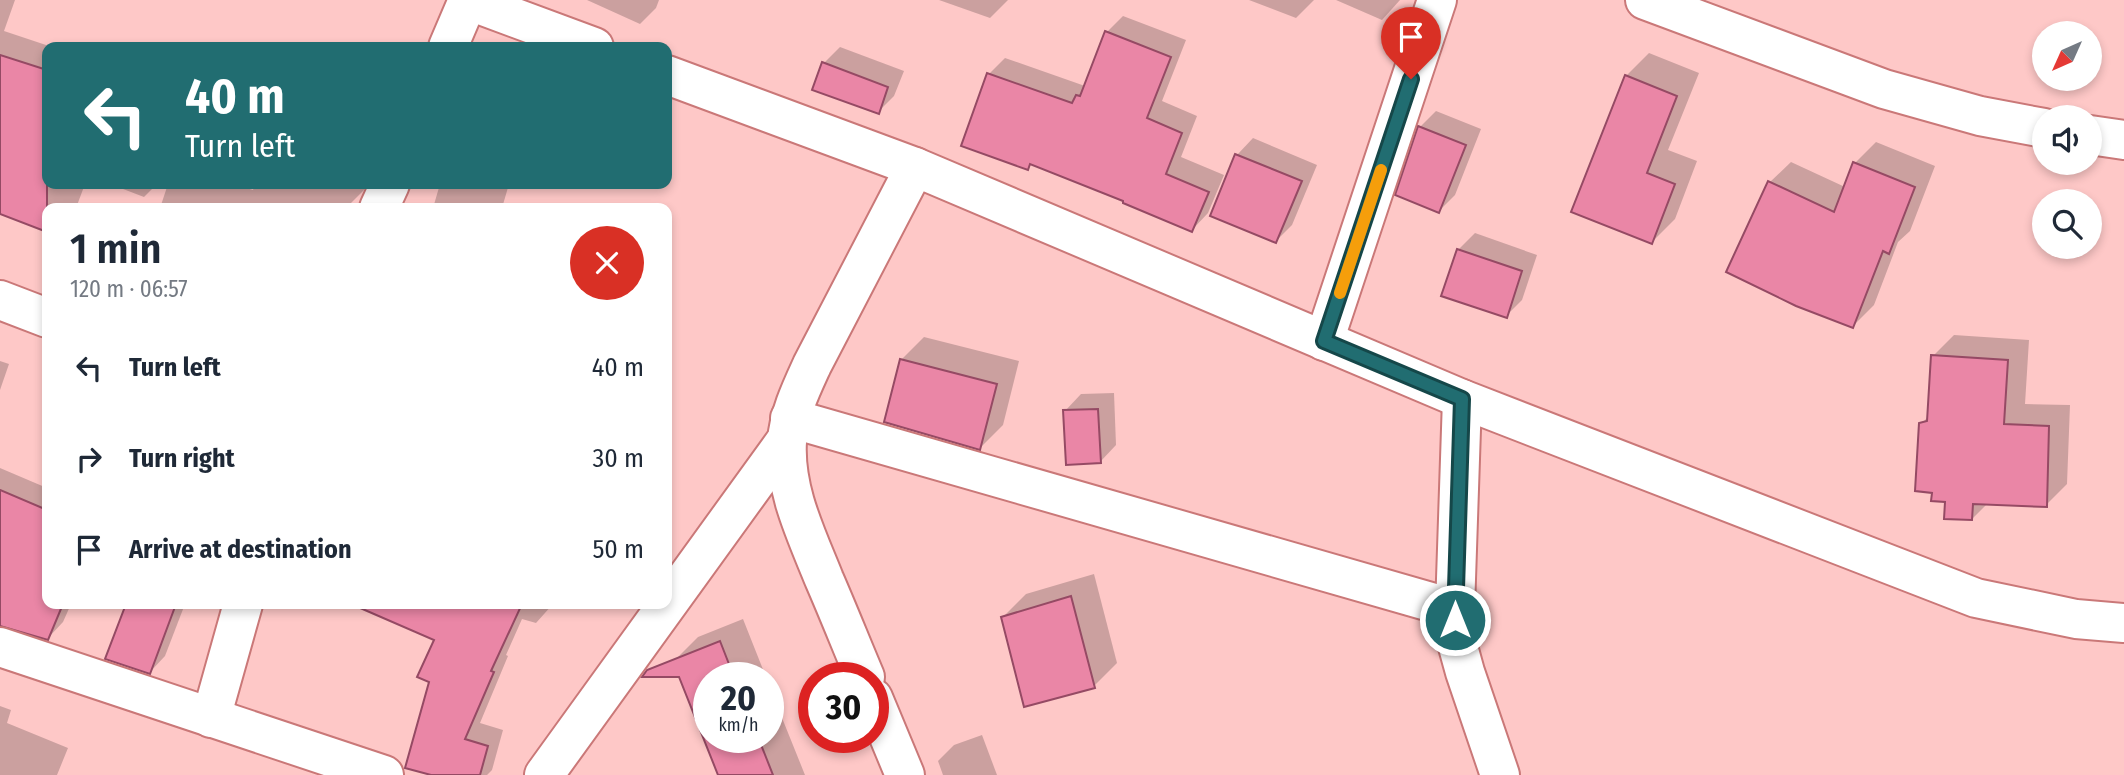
<!DOCTYPE html>
<meta charset="utf-8">
<style>
body{margin:0;font-family:"Fira Sans Condensed",sans-serif;background:#f2f2f3;color:#1f2937;height:100vh;display:flex;flex-direction:column;font-size:26px;white-space:nowrap}
*{box-sizing:border-box;margin:0}
p{font-size:23px;color:#747a83}
.icon{flex:none;width:38px;height:38px;fill:none;stroke:currentColor;stroke-width:2;stroke-linecap:round;stroke-linejoin:round}
.map{position:relative;flex:1;overflow:hidden}
.details{position:absolute;left:42px;top:203px;width:630px;height:406px;display:flex;flex-direction:column;background:#fff;border-radius:14px;box-shadow:0 4px 10px #0003}
.details>*{flex:none}
.top-card{position:absolute;left:42px;top:42px;width:630px;height:147px;border-radius:14px;box-shadow:0 4px 10px #0003;background:#216d71;color:#fff;overflow:hidden}
.needle{width:46px;rotate:225deg}
.tools{position:absolute;left:2032px;top:21px;display:grid;gap:14px}
.tools a{display:grid;place-items:center;width:70px;height:70px;border-radius:50%;background:#fff;box-shadow:0 4px 10px #0003;font-size:35px}
.speed{position:absolute;left:693px;top:662px;display:flex;gap:14px;font-size:35px;font-weight:700;text-align:center}
.speed>*{display:grid;place-content:center;width:91px;height:91px;border-radius:50%;background:#fff;box-shadow:0 4px 10px #0003;line-height:1}
.speed small{font-size:18px;font-weight:400}
.speed .limit{border:10px solid #d22;background:#fff;color:#111}
.pin{position:absolute;display:grid;place-items:center;width:60px;height:60px;color:#fff;margin:-72px -30px;border-radius:50% 50% 50% 0;rotate:-45deg;box-shadow:0 0 7px #0007}
.pin .icon{rotate:45deg}
.me{position:absolute;width:77px;margin:-38px;rotate:0deg;stroke-linejoin:round;filter:drop-shadow(0 0 5px #0008)}
.turn{display:flex;align-items:center;gap:24px;height:147px;padding:0 28px;font-size:32px}
.turn .icon{width:91px;height:91px;stroke-width:2.5}
.turn b{display:block;font-size:49px;line-height:60px}
.round{display:grid;place-items:center;flex:none;width:74px;height:74px;border-radius:37px;background:#f2f2f3}
.overview{display:flex;align-items:center;justify-content:space-between;height:119px;padding:0 28px}
h1{font-size:42px;font-weight:600;line-height:52px}
ul{padding:0;list-style:none}
li{display:flex;align-items:center;gap:21px;height:91px;padding:0 28px}
li div{flex:1}
li b{display:block;font-size:26px}
li em{font-style:normal}
.map>svg:first-child{display:block}
.shadow{fill:#0003}
.building{fill:#ea86a6;stroke:#954a64;stroke-width:2}
.lines{fill:none;stroke-linecap:round;stroke-linejoin:round}
.minor-casing{stroke:#ca7878;stroke-width:42}
.major-casing{stroke:#ca7878;stroke-width:42}
.minor{stroke:#fff;stroke-width:38}
.major{stroke:#fff;stroke-width:38}
.route-casing{stroke:#154749;stroke-width:18}
.route{stroke:#216d71;stroke-width:12}
.slow{stroke:#f59e0b;stroke-width:12}
</style>
<div class="map">
<svg width="2124" height="775" viewBox="0 0 2124 775">
<rect width="100%" height="100%" fill="#fec8c7"/>
<g class="shadow">
<polygon points="0,0 15,0 4,31 52,47 47,47 47,184 85,184 76,208 47,208 47,230 0,212"/>
<polygon points="587,0 659,0 656,8 640,24"/>
<polygon points="939,0 1008,0 990,18"/>
<polygon points="1249,0 1314,0 1296,18"/>
<polygon points="1336,0 1400,0 1382,20"/>
<polygon points="1123,16 1186,40 1162,101 1197,116 1181,157 1224,175 1208,213 1192,230 1032,163 1027,168 989,74 1005,58 1085,86 1107,32"/>
<polygon points="840,47 904,71 894,96 878,112 824,63"/>
<polygon points="1649,53 1699,73 1668,150 1697,161 1675,219 1652,242 1626,76"/>
<polygon points="1436,111 1481,129 1455,195 1439,211 1420,127"/>
<polygon points="1253,138 1317,165 1292,225 1276,241 1213,215 1237,155"/>
<polygon points="1876,142 1935,166 1910,231 1898,242 1874,305 1853,326 1770,182 1791,162 1845,187 1855,163"/>
<polygon points="110,184 157,184 144,197"/>
<polygon points="170,184 233,184 253,190 255,184 367,184 364,190 346,208 343,206 343,208 160,208 167,187"/>
<polygon points="440,184 509,184 502,208 433,208"/>
<polygon points="1475,233 1537,255 1522,300 1506,316 1443,295 1459,249"/>
<polygon points="1954,335 2029,340 2025,404 2070,405 2067,484 2046,505 1988,503 1972,519 1947,501 1921,424 1929,416 1933,356"/>
<polygon points="924,337 1019,361 1003,425 980,448 901,360"/>
<polygon points="0,361 9,364 0,390"/>
<polygon points="1114,393 1116,445 1100,462 1065,411 1081,394"/>
<polygon points="0,468 47,488 47,604 71,604 63,622 48,638 0,624"/>
<polygon points="1094,574 1117,663 1094,686 1003,617 1026,594"/>
<polygon points="128,604 185,604 165,656 150,672 108,658"/>
<polygon points="364,604 553,604 536,623 522,619 506,655 508,656 480,723 503,730 492,770 487,775 438,775 431,681 436,639 363,607"/>
<polygon points="743,619 766,677 709,677 709,737 768,737 768,683 805,775 720,775 675,660 698,637"/>
<polygon points="0,706 11,710 7,723 68,748 57,775 0,775"/>
<polygon points="982,735 997,775 943,775 938,761 954,745"/>
</g>
<g class="building">
<polygon points="1105,31 1171,57 1147,118 1182,133 1166,174 1209,192 1192,232 1123,203 1123,201 1030,164 1028,170 961,146 987,73 1072,103 1076,95 1080,96"/>
<polygon points="0,55 47,70 47,232 0,214"/>
<polygon points="822,62 888,87 879,114 812,90"/>
<polygon points="1625,75 1677,96 1647,173 1675,184 1652,244 1571,212"/>
<polygon points="1418,126 1466,145 1439,213 1395,195"/>
<polygon points="1235,154 1302,181 1276,243 1210,216"/>
<polygon points="1853,162 1915,187 1889,254 1883,251 1853,328 1796,306 1726,272 1768,181 1834,212"/>
<polygon points="1457,249 1522,271 1507,318 1441,296"/>
<polygon points="1931,355 2008,360 2004,424 2049,426 2047,507 1973,504 1972,520 1944,519 1945,502 1931,501 1932,493 1915,491 1919,423 1927,421"/>
<polygon points="900,359 997,384 980,450 884,422"/>
<polygon points="1098,409 1101,463 1066,465 1063,410"/>
<polygon points="0,490 47,510 47,604 63,604 48,640 0,626"/>
<polygon points="1071,596 1095,688 1024,707 1001,617"/>
<polygon points="126,604 176,604 150,674 105,659"/>
<polygon points="351,604 522,604 491,671 494,672 465,739 488,746 480,775 431,775 405,768 429,682 417,677 434,640"/>
<polygon points="720,641 734,677 709,677 709,737 758,737 773,775 718,775 679,677 642,677 647,670"/>
</g>
<g class="lines">
<defs>
<g id="minor">
<polyline points="1645,0 1884,89 1980,116 2044,128"/>
<polyline points="448,47 468,0"/>
<polyline points="2090,135 2124,140"/>
<polyline points="379,208 390,184"/>
<polyline points="0,300 47,318"/>
<polyline points="1324,341 1437,0"/>
<polyline points="1462,399 1455,609 1457,643 1465,672 1500,775"/>
<polyline points="790,418 1455,609"/>
<polyline points="0,647 384,775"/>
<path d="M 865,677 C 851,644 838,611 824,579 C 806,534 784,490 787,441 C 789,414 801,389 812,365 L 915,167"/>
<polyline points="873,698 905,775"/>
<polyline points="211,718 243,604"/>
<polyline points="544,775 787,439"/>
</g>
<g id="major">
<polyline points="467,0 594,47"/>
<polyline points="667,75 915,167 1462,399 1976,598 2076,619 2124,623"/>
</g>
</defs>
<use href="#minor" class="minor-casing"/>
<use href="#major" class="major-casing"/>
<use href="#minor" class="minor"/>
<use href="#major" class="major"/>
</g>
<g class="lines">
<defs>
<polyline id="route" points="1411,79 1324,341 1462,399 1455,620"/>
</defs>
<use href="#route" class="route-casing"/>
<use href="#route" class="route"/>
<polyline class="slow" points="1340,293 1381,170"/>
</g>
</svg>
<div class="tools">
<a><svg class="needle" viewBox="-14 -14 28 28"><path d="M0-13l5 13h-10z" fill="#e53935"/><path d="M0 13l5-13h-10z" fill="#747a83"/></svg></a>
<a><svg class="icon" aria-label="sound" viewBox="0 0 24 24"><path d="M4 9h4l5-4v14l-5-4H4zM17 9q2 3 0 6"/></svg></a>
<a><svg class="icon" aria-label="search" viewBox="0 0 24 24"><circle cx="10" cy="10" r="6"/><path d="M15 15l6 6"/></svg></a>
</div>
<div class="speed"><div>20<small>km/h</small></div><div class="limit">30</div></div>
<div class="pin" style="left:1411px;top:79px;background:#d93025"><svg class="icon" aria-label="arrive" viewBox="0 0 24 24"><path d="M6 21V4h12l-3 4 3 4H6"/></svg></div>
<svg class="me" style="left:1455px;top:620px" viewBox="-20 -20 40 40"><circle r="17" fill="#216d71" stroke="#fff" stroke-width="3"/><path d="M0-11L8 9 0 5-8 9z" fill="#fff"/></svg>
<div class="top-card">
<div class="turn"><svg class="icon" aria-label="left" viewBox="0 0 24 24"><path d="M17 20v-9H6M10 6l-5 5 5 5"/></svg><div><b>40 m</b>Turn left</div></div>
</div>
<section class="details">
<div class="overview"><div><h1>1 min</h1><p>120 m · 06:57</p></div><a class="round" style="background:#d93025;color:#fff"><svg class="icon" aria-label="close" viewBox="0 0 24 24"><path d="M6 6l12 12M18 6L6 18"/></svg></a></div>
<ul>
<li><svg class="icon" aria-label="left" viewBox="0 0 24 24"><path d="M17 20v-9H6M10 6l-5 5 5 5"/></svg><div><b>Turn left</b></div><em>40 m</em></li>
<li><svg class="icon" aria-label="right" viewBox="0 0 24 24"><path d="M7 20v-9h11M14 6l5 5-5 5"/></svg><div><b>Turn right</b></div><em>30 m</em></li>
<li><svg class="icon" aria-label="arrive" viewBox="0 0 24 24"><path d="M6 21V4h12l-3 4 3 4H6"/></svg><div><b>Arrive at destination</b></div><em>50 m</em></li>
</ul>
</section>
</div>
